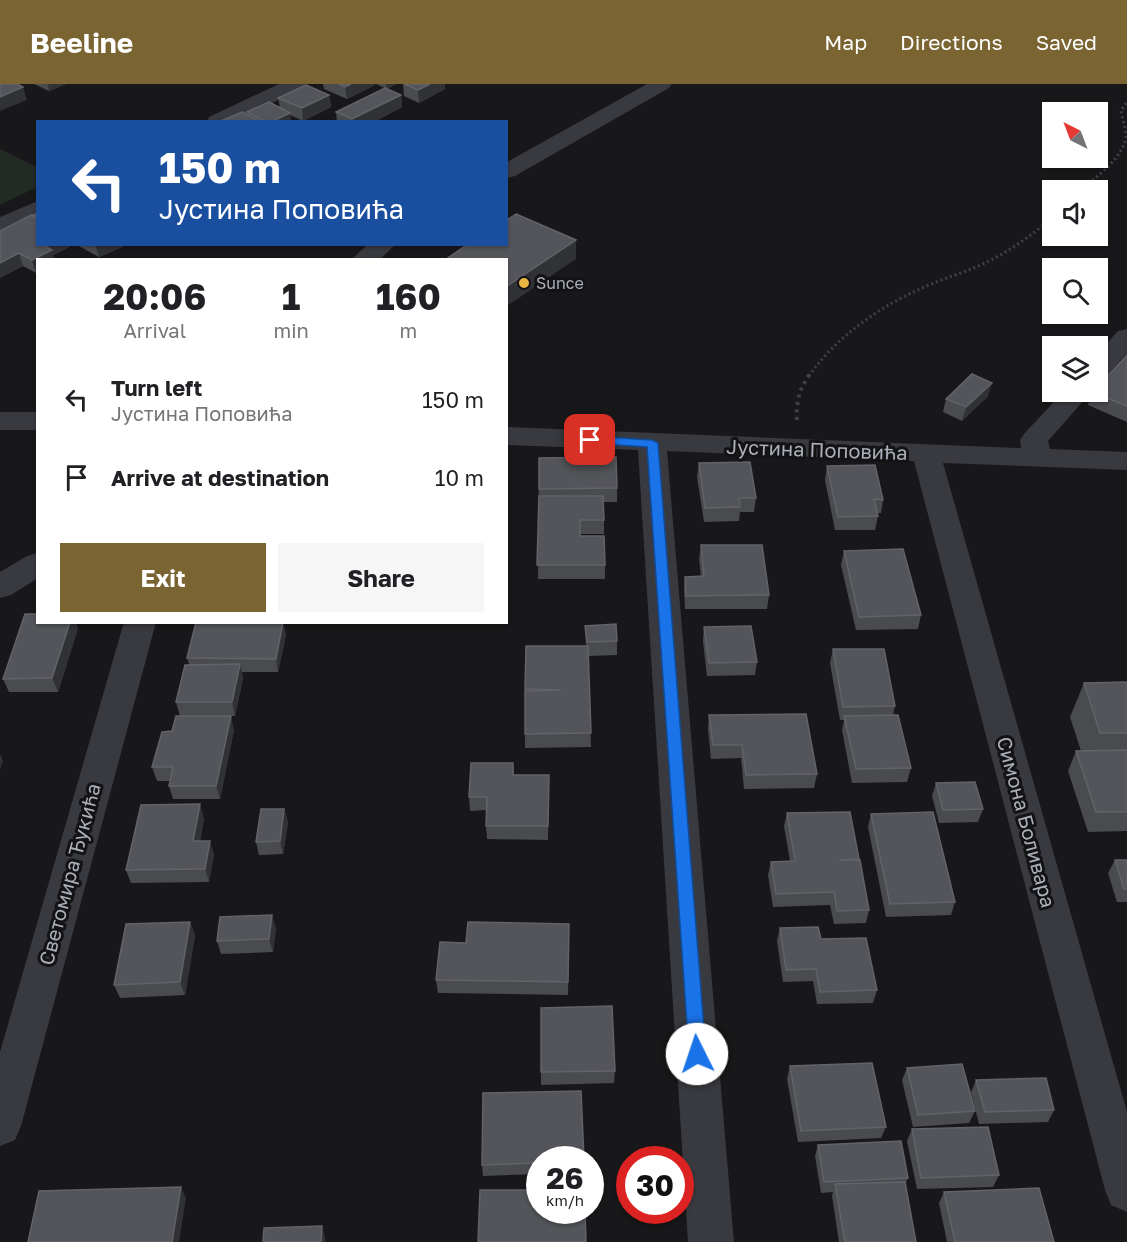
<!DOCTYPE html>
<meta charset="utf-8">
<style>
body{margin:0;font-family:"Golos Text",sans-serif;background:#f6f6f6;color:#202124;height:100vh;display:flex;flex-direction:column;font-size:22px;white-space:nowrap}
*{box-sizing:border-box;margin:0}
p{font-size:20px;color:#757577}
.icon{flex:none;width:33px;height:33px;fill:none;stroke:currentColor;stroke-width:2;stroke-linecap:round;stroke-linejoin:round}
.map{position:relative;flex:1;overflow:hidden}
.side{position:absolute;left:36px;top:174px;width:472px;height:366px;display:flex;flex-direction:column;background:#fff;border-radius:0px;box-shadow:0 2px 4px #0004}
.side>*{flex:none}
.top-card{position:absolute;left:36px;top:36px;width:472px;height:126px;border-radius:0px;box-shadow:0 2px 4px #0004;background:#1a4fa0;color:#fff;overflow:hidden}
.needle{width:39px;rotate:318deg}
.tools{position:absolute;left:1042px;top:18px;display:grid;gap:12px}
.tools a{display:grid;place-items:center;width:66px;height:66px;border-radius:0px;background:#fff;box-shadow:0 2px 4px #0004;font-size:30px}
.speed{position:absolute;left:526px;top:1062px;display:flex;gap:12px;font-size:30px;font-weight:700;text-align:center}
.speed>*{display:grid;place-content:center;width:78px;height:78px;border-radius:50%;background:#fff;box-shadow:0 2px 4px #0004;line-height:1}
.speed small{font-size:15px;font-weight:400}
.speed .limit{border:9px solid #d22;background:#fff;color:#111}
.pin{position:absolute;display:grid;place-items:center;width:51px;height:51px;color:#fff;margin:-26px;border-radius:12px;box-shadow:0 3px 9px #0006}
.me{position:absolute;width:66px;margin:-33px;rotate:356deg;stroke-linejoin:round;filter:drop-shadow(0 0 4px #0008)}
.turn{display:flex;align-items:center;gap:21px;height:126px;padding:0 24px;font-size:27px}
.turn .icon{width:78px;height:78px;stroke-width:2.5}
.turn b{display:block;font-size:42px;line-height:51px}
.eta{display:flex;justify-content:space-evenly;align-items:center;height:102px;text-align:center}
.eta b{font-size:36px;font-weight:700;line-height:42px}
.primary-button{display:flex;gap:12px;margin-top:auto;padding:12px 24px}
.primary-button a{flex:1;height:69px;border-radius:0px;background:#7a6431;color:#fff;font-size:24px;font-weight:700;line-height:69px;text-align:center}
.primary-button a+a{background:#f6f6f6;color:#202124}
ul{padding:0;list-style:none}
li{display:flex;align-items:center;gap:18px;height:78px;padding:0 24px}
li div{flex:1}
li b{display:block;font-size:22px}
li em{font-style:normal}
header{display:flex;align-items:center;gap:36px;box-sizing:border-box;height:84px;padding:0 30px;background:#7a6431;color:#fff}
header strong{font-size:28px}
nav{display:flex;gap:33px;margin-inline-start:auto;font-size:21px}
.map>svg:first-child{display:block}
.green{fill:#222a24}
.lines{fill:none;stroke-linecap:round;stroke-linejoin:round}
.path-far1{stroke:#3f4146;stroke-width:3;stroke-dasharray:2 3;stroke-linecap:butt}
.path{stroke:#3f4146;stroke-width:4;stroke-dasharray:3 4.5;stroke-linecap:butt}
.minor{fill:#393a3f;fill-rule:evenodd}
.wall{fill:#494b4f}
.shaded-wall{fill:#313235}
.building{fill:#54555a;stroke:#626369;stroke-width:1.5}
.route{fill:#1a73e8;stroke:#114b97;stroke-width:1.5}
.poi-dot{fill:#e9b741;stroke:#131315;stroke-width:2}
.labels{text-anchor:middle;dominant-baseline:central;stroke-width:6;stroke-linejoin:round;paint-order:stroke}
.far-poi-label{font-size:16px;fill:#abafb9;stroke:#131315;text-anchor:start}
.street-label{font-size:20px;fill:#abafb9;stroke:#131315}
</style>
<header>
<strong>Beeline</strong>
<nav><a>Map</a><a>Directions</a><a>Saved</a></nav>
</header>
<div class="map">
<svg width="1127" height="1158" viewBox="0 0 1127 1158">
<rect width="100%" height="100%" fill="#18181a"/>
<polygon class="green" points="0,65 38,84 37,103 0,121"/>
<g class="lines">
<g class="path-far1">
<path d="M 1081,106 C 1096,93 1125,73 1126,51 C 1126,43 1122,35 1121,27 L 1127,18"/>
<path d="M 809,292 C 835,254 879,223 920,205 C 941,195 964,189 985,179 C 1010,167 1032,151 1053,133"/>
</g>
<path class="path" d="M 797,336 C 796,318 799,305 810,290"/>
<g class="minor">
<polygon points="279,0 305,0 302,4 235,38 207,38 209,33"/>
<polygon points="647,0 672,0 669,4 515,92 507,94 507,78"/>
<polygon points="38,117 38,133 0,149 0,133"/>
<polygon points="368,160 396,160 379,176 351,176"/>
<polygon points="1127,245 1127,269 1107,291 1098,293 1098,269 1118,247"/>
<polygon points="1063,308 1091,308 1048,357 1050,365 1127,368 1127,386 943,379 1127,1028 1127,1128 1111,1121 1105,1106 914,377 667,367 734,1158 688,1158 638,366 507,361 507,343 1021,364 1020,356 1024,350"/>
<rect x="0" y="328" width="38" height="18"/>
<polygon points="38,469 38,494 11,511 0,514 0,488 27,472"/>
<polygon points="124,538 156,538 21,1042 15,1056 0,1062 0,968"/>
</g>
</g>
<g class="wall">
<polygon points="34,0 66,0 49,7"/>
<polygon points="323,0 375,0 375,1 347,15 324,5"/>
<polygon points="376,0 396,0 387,5"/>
<polygon points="403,0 445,5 419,19 404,12"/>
<polygon points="329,11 331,23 303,37 290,31 291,38 221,37 248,31 247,28 280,24 278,14"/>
<polygon points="401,11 402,23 374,38 337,38 336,28"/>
<polygon points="38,129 38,160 69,160 69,163 53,171 54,176 38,176 38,189 36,189 23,182 0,194 0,147 33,132 33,131"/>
<polygon points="75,160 129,160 99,173"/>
<polygon points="1127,271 1127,338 1088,321 1092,308"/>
<polygon points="988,312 962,337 943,328 946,315"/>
<polygon points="539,374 617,404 617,418 604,418 604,450 580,450 580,452 605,481 605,495 538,495"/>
<polygon points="699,379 756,414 754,428 740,428 739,437 704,438 697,393"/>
<polygon points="827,382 883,416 881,429 877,429 878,432 875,446 835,446 825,396"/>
<polygon points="701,461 769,511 767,525 685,525 684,506 685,493 701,492 699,475"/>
<polygon points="844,467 921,531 918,545 856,546 841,481"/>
<polygon points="283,538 286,551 278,588 242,588 243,594 235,632 207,632 234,646 220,715 173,715 169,702 170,697 157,697 152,683 180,632 176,618 189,580 187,574"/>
<polygon points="585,542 617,557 617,571 588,572 591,663 525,664 525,605 586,562"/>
<polygon points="704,543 757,578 755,591 707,592 703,557"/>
<polygon points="78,544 58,608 9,608 3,595"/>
<polygon points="833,565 895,622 893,631 911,684 907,698 852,699 842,646 844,636 840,636 830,579"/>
<polygon points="1127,598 1127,747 1088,748 1068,687 1076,667 1081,667 1070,633 1084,599"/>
<polygon points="709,631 817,690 814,704 744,705 741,674 711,675 708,645"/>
<polygon points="513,679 514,691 549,691 548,756 487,755 486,742 486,726 470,727 469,713"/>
<polygon points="936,699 983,725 978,738 939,739 932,712"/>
<polygon points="284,725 288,738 283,770 259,771 256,758"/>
<polygon points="787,729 859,775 869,826 866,839 834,840 830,821 773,823 768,791 771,778 790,777 784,742"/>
<polygon points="871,730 955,818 951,831 886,833 868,743"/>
<polygon points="204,734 200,757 214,770 209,798 131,799 126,786"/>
<polygon points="1115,776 1127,776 1127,818 1117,818 1108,789"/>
<polygon points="190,838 195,851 185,911 120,914 114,901"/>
<polygon points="569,840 568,911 438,909 436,896 466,859"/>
<polygon points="276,844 273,868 221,870 217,857"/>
<polygon points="780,844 821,855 877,906 873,919 817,920 813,897 783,898 777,857"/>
<polygon points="541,924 615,987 614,999 541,1001"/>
<polygon points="790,982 886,1043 881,1054 798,1058 787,995"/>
<polygon points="907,984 975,1027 969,1039 913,1043 902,996"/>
<polygon points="976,996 1054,1026 1048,1038 979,1040 971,1008"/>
<polygon points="912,1045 999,1091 993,1103 917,1105 907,1057"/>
<polygon points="818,1061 908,1094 905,1101 916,1158 839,1158 832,1112 833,1108 821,1109 815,1072"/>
<polygon points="540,1076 540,1090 483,1092 482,1081"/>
<polygon points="944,1108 1054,1158 947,1158 939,1119"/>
</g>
<g class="shaded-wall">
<polygon points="48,0 66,0 49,7"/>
<polygon points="351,0 375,0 375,1 347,15 345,3"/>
<polygon points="386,0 396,0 387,5"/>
<polygon points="430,0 445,0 445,5 419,19 418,6"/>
<polygon points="23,3 27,16 0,27 0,13"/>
<polygon points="329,11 331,23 303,37 302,24"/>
<polygon points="401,11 402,23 374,38 352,38 352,35"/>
<polygon points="290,29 291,38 271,38"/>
<polygon points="576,156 576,175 507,222 507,202"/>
<polygon points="44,160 69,160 69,163 53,171 54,176 38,176 38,189 36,189 32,176"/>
<polygon points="95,160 129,160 99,173"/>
<polygon points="19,169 23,182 0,194 0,179"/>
<polygon points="992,299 988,312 962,337 966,323"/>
<polygon points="70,538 76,538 78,544 58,608 52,594"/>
<polygon points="283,538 286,551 278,588 276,575"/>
<polygon points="240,580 243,594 235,632 232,618"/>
<polygon points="231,632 234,646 220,715 216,702"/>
<polygon points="0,670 3,677 0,685"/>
<polygon points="200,720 204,734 197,771 193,757"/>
<polygon points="284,725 288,738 283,770 280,757"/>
<polygon points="210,757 214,770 209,798 205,785"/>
<polygon points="272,831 276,844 273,868 269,855"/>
<polygon points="190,838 195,851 185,911 180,898"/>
<polygon points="181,1103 186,1114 179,1158 172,1158"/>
<polygon points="322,1142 325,1153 325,1158 321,1158"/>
</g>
<g class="building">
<polygon points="0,0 17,0 23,3 0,13"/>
<polygon points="339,0 351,0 345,3"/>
<polygon points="404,0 430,0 418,6"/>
<polygon points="306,1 329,11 302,24 278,14"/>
<polygon points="385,4 401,11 352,35 336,28"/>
<polygon points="269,18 290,29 271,38 267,38 247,28"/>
<polygon points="242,28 260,37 221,37"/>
<polygon points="38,129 38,134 33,131"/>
<polygon points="516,130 576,156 507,202 507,176 445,176 468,160 507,160 507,136"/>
<polygon points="31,131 38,135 38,160 44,160 43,161 52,166 32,176 19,169 0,179 0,147"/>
<polygon points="1127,271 1127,322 1092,308 1098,308 1098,302"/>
<polygon points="972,290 992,299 966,323 946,315"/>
<polygon points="616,373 617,404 539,405 539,374"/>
<polygon points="750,378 756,414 739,414 740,423 705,424 699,379"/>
<polygon points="875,381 883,416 874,415 878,432 838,433 827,382"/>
<polygon points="539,412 603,412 604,436 580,436 580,452 604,452 605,481 537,481"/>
<polygon points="701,461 762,461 769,511 686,512 685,493 704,492"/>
<polygon points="903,465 921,531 859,533 844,467"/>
<polygon points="25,530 38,530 38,538 70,538 52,594 3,595"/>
<polygon points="196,538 283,538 276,575 187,574"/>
<polygon points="616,540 617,557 587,558 585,542"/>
<polygon points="751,542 757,578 709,579 704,543"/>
<polygon points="526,562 588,562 591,649 525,650 525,607 561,606 525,605"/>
<polygon points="833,565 884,565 895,622 843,623"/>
<polygon points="240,580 232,618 176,618 185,581"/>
<polygon points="1127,598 1127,649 1100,649 1084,599"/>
<polygon points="806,630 817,690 746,691 742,661 713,661 709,631"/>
<polygon points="898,631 911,684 856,685 844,632"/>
<polygon points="176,632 231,632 216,702 169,702 173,683 152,683 162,648 172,647"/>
<polygon points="1127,666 1127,728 1096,728 1076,667"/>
<polygon points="471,679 513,679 513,691 549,691 548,742 486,742 487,713 469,713"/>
<polygon points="975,698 983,725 943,726 936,699"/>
<polygon points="200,720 193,757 210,757 205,785 126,786 141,721"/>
<polygon points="261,725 284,725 280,757 256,758"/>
<polygon points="850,728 859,775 839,776 860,776 869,826 837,827 834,808 776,810 771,778 795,777 787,729"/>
<polygon points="933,728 955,818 890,820 871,730"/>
<polygon points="1115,776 1127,776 1127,805 1124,805"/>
<polygon points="272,831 269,855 217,857 220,833"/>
<polygon points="190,838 180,898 114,901 126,840"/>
<polygon points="468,838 569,840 568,898 436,896 440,858 466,859"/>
<polygon points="818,843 821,855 866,854 877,906 820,908 816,885 786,886 780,844"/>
<polygon points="612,922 615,987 541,988 541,924"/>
<polygon points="872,979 886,1043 801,1047 790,982"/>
<polygon points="962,980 975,1027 918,1031 907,984"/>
<polygon points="1046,994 1054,1026 985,1028 976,996"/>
<polygon points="581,1007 584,1076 540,1076 540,1079 482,1081 483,1009"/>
<polygon points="988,1043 999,1091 921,1094 912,1045"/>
<polygon points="901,1057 908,1094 824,1098 818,1061"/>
<polygon points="905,1098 916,1158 845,1158 835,1100"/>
<polygon points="181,1103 172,1158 28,1158 39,1107"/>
<polygon points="1039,1104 1054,1158 955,1158 944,1108"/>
<polygon points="480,1106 540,1106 540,1126 585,1126 586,1158 478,1158"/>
<polygon points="322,1142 321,1158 263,1158 264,1144"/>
</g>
<polygon class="route" points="590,352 652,356 658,359 706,970 703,976 697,978 691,976 689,970 647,363 586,359 584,356"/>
<circle class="poi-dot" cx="524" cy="199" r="6"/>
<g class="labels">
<g class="far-poi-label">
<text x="536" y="199">Sunce</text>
</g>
<g class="street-label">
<text transform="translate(817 365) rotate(2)">Јустина Поповића</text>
<text transform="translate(1027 738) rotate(75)">Симона Боливара</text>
<text transform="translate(69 790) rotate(-75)">Светомира Ђукића</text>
</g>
</g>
</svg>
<div class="tools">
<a><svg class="needle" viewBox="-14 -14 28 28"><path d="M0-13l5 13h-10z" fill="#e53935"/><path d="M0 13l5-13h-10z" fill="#757577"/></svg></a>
<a><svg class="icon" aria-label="sound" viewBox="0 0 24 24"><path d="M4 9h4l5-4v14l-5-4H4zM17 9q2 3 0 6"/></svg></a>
<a><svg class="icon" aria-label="search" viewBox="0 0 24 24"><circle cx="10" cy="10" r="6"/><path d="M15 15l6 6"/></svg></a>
<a><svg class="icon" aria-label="layers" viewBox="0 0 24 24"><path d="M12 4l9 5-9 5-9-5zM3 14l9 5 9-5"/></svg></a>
</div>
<div class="speed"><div>26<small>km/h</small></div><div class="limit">30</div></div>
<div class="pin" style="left:590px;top:356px;background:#d93025"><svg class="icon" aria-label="arrive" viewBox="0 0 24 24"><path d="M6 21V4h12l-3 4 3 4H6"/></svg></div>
<svg class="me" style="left:697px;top:970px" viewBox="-20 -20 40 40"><circle r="19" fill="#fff"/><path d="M0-13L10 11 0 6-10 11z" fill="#1a73e8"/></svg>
<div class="top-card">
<div class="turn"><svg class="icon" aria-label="left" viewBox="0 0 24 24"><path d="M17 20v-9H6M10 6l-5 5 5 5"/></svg><div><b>150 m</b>Јустина Поповића</div></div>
</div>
<section class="side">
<div class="eta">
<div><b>20:06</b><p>Arrival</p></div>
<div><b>1</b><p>min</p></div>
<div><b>160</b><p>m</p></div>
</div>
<ul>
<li><svg class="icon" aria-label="left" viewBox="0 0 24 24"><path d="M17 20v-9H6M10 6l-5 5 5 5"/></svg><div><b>Turn left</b><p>Јустина Поповића</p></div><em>150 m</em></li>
<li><svg class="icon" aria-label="arrive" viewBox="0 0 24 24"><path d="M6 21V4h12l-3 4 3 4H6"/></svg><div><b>Arrive at destination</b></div><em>10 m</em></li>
</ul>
<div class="primary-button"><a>Exit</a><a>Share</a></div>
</section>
</div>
